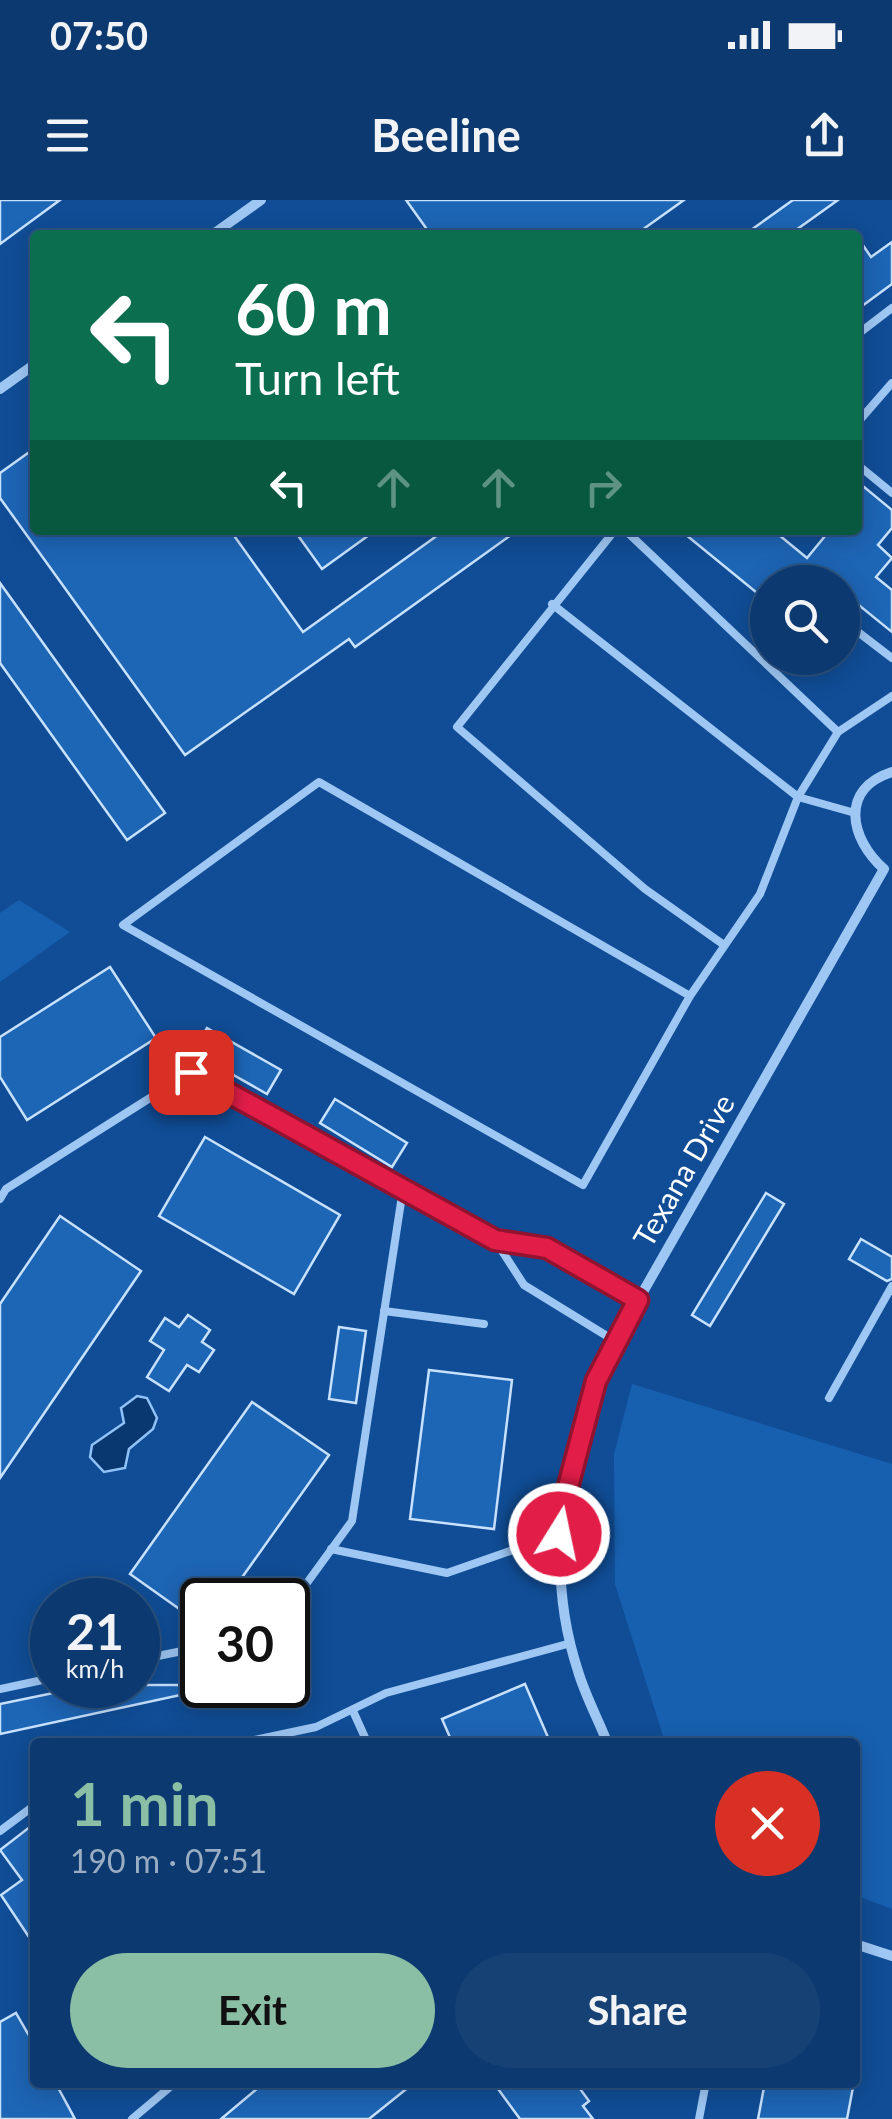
<!DOCTYPE html>
<meta charset="utf-8">
<style>
body{margin:0;font-family:Lato,sans-serif;background:#154175;color:#f1f3f6;height:100vh;display:flex;flex-direction:column;font-size:38px;white-space:nowrap}
*{box-sizing:border-box;margin:0}
p{font-size:32px;color:#9aadc3}
.icon{flex:none;width:55px;height:55px;fill:none;stroke:currentColor;stroke-width:2;stroke-linecap:round;stroke-linejoin:round}
.map{position:relative;flex:1;overflow:hidden}
.side{position:absolute;left:30px;top:1538px;width:830px;height:350px;display:flex;flex-direction:column;background:#0c3a70;border-radius:10px;box-shadow:0 5px 25px #0003,0 0 0 2px #2c5483}
.side>*{flex:none}
.top-card{position:absolute;left:30px;top:30px;width:832px;height:305px;border-radius:10px;box-shadow:0 5px 25px #0003,0 0 0 2px #2c5483;background:#0b6e4f;color:#fff;overflow:hidden}
.fabs{position:absolute;left:750px;top:365px;display:grid;gap:20px}
.fabs a{display:grid;place-items:center;width:110px;height:110px;border-radius:50%;background:#0c3a70;box-shadow:0 5px 25px #0003,0 0 0 2px #2c5483;font-size:50px}
.speed{position:absolute;left:30px;top:1378px;display:flex;gap:20px;font-size:50px;font-weight:700;text-align:center}
.speed>*{display:grid;place-content:center;width:130px;height:130px;border-radius:50%;background:#0c3a70;box-shadow:0 5px 25px #0003,0 0 0 2px #2c5483;line-height:1}
.speed small{font-size:25px;font-weight:400}
.speed .limit{border:5px solid #111;border-radius:15px;background:#fff;color:#111}
.pin{position:absolute;display:grid;place-items:center;width:85px;height:85px;color:#fff;margin:-42px;border-radius:20px;box-shadow:0 5px 15px #0006}
.me{position:absolute;width:110px;margin:-55px;rotate:10deg;stroke-linejoin:round;filter:drop-shadow(0 0 8px #0008)}
.turn{display:flex;align-items:center;gap:35px;height:210px;padding:0 40px;font-size:45px}
.turn .icon{width:130px;height:130px;stroke-width:2.5}
.turn b{display:block;font-size:70px;line-height:85px}
.lanes{display:flex;align-items:center;height:95px;padding:0 40px;background:#0003;justify-content:center;gap:50px;direction:ltr}
.lanes .off{opacity:.35}
.round{display:grid;place-items:center;flex:none;width:105px;height:105px;border-radius:52px;background:#154175}
.summary{display:flex;align-items:center;justify-content:space-between;height:170px;padding:0 40px}
h1{font-size:60px;font-weight:700;line-height:75px;color:#8abfa5}
.cta{display:flex;gap:20px;margin-top:auto;padding:20px 40px}
.cta a{flex:1;height:115px;border-radius:60px;background:#8abfa5;color:#111;font-size:40px;font-weight:700;line-height:115px;text-align:center}
.cta a+a{background:#154175;color:#f1f3f6}
.status{display:flex;justify-content:space-between;align-items:center;height:70px;padding:0 50px;background:#0c3a70;direction:ltr}
.status svg{height:28px;fill:currentColor}
header{display:flex;justify-content:space-between;align-items:center;height:130px;padding:0 40px;background:#0c3a70;font-size:45px;font-weight:700}
.map>svg:first-child{display:block}
.green{fill:#1760b0}
.water{fill:#093871;stroke:#90c2f8;stroke-width:2.5}
.building{fill:#1d65b5;stroke:#c7e1fe;stroke-width:2.5}
.lines{fill:none;stroke-linecap:round;stroke-linejoin:round}
.service{stroke:#9ec7f4;stroke-width:8}
.minor{stroke:#9ec7f4;stroke-width:10}
.route-casing{stroke:#92132f;stroke-width:25}
.route{stroke:#e11d48;stroke-width:18}
.labels{text-anchor:middle;dominant-baseline:central;stroke-width:10;stroke-linejoin:round;paint-order:stroke}
.street-label{font-size:30px;fill:#fff;stroke:#104d96}
</style>
<div class="status"><b>07:50</b><svg viewBox="0 0 49 12"><path d="M0 12V9h3v3zM5 12V6h3v6zM10 12V3h3v9zM15 12V0h3v12zM26 1h20v11H26zM47 4h2v5h-2z"/></svg></div>
<header><svg class="icon" aria-label="menu" viewBox="0 0 24 24"><path d="M4 6h16M4 12h16M4 18h16"/></svg>Beeline<svg class="icon" aria-label="share" viewBox="0 0 24 24"><path d="M12 15V3M7 8l5-5 5 5M5 13v7h14v-7"/></svg></header>
<div class="map">
<svg width="892" height="1919" viewBox="0 0 892 1919">
<rect width="100%" height="100%" fill="#104d96"/>
<g class="green">
<polygon points="19,700 70,732 0,782 0,713"/>
<polygon points="632,1184 892,1264 892,1709 855,1695 855,1542 665,1542 615,1384 614,1254"/>
</g>
<polygon class="water" points="137,1196 147,1198 157,1218 153,1229 129,1249 125,1268 104,1272 90,1257 92,1245 124,1223 121,1208"/>
<g class="building">
<polygon points="0,0 60,0 0,44"/>
<polygon points="406,0 684,0 635,35 431,35"/>
<polygon points="793,0 838,0 789,35 744,35"/>
<polygon points="858,38 871,57 892,42 892,84 858,109"/>
<polygon points="35,248 35,330 230,330 303,432 445,330 518,330 355,447 349,439 185,555 0,298 0,273"/>
<polygon points="858,282 892,310 892,328 878,345 892,358 876,377 892,390 892,432 855,402 842,418 842,382 768,382 768,402 680,330 773,330 807,358 830,330 858,330"/>
<polygon points="294,330 376,330 322,369"/>
<polygon points="0,383 165,613 127,640 0,463"/>
<polygon points="110,767 156,838 27,920 0,877 0,837"/>
<polygon points="207,828 281,870 267,894 193,852"/>
<polygon points="335,899 407,943 392,967 320,923"/>
<polygon points="205,937 340,1015 294,1094 159,1016"/>
<polygon points="766,993 784,1004 710,1126 692,1115"/>
<polygon points="60,1016 141,1071 0,1278 0,1104"/>
<polygon points="861,1039 892,1057 892,1079 887,1081 849,1059"/>
<polygon points="188,1115 210,1130 202,1142 214,1150 199,1172 187,1165 169,1191 147,1177 164,1150 150,1141 165,1118 179,1127"/>
<polygon points="339,1127 366,1131 356,1203 329,1199"/>
<polygon points="429,1170 512,1180 494,1329 410,1319"/>
<polygon points="252,1202 329,1255 226,1400 202,1400 202,1425 130,1374"/>
<polygon points="525,1484 550,1542 452,1542 442,1519"/>
<polygon points="92,1485 184,1485 185,1494 0,1534 0,1504"/>
<polygon points="35,1623 35,1746 1,1695 22,1680 0,1650"/>
<polygon points="16,1813 35,1846 35,1882 55,1882 75,1919 0,1919 0,1822"/>
<polygon points="265,1882 415,1882 369,1919 221,1919"/>
<polygon points="493,1882 575,1882 589,1901 583,1906 593,1919 520,1919"/>
<polygon points="765,1882 854,1882 847,1919 758,1919"/>
</g>
<g class="lines">
<g class="service">
<polyline points="858,134 892,108"/>
<polyline points="858,222 892,183"/>
<polyline points="858,265 892,293"/>
<polyline points="615,330 457,527 645,689 724,745"/>
<polyline points="625,330 838,532"/>
<polyline points="552,404 798,597 855,613"/>
<polyline points="858,432 892,458"/>
<polyline points="690,796 319,582 123,725 583,985 690,796 760,694 798,597 838,532 892,496"/>
<polyline points="0,999 6,989 191,872 495,1040 547,1048 638,1100"/>
<polyline points="495,1040 524,1085 615,1141"/>
<polyline points="384,1111 484,1124"/>
<polyline points="829,1198 892,1086"/>
<polyline points="331,1349 447,1373 559,1334"/>
<polyline points="288,1409 352,1321 403,989"/>
<polyline points="138,1460 202,1447"/>
<polyline points="0,1489 52,1478"/>
<polyline points="353,1511 367,1542"/>
<polyline points="245,1542 316,1527 386,1493 571,1443"/>
<polyline points="0,1631 35,1605"/>
<polyline points="132,1919 176,1882"/>
<polyline points="699,1919 706,1882"/>
</g>
<g class="minor">
<polyline points="212,35 261,0"/>
<polyline points="0,189 35,164"/>
<path d="M 607,1542 C 598,1519 585,1495 578,1471 C 541,1359 566,1245 615,1141 L 884,669 C 850,639 839,589 892,572"/>
<polyline points="855,1744 892,1756"/>
</g>
</g>
<g class="lines">
<defs>
<polyline id="route" points="191,872 495,1040 547,1048 638,1100 596,1181 560,1317 559,1334"/>
</defs>
<use href="#route" class="route-casing"/>
<use href="#route" class="route"/>
</g>
<g class="labels">
<g class="street-label">
<text transform="translate(683 970) rotate(-60)">Texana Drive</text>
</g>
</g>
</svg>
<div class="fabs">
<a><svg class="icon" aria-label="search" viewBox="0 0 24 24"><circle cx="10" cy="10" r="6"/><path d="M15 15l6 6"/></svg></a>
</div>
<div class="speed"><div>21<small>km/h</small></div><div class="limit">30</div></div>
<div class="pin" style="left:191px;top:872px;background:#d93025"><svg class="icon" aria-label="arrive" viewBox="0 0 24 24"><path d="M6 21V4h12l-3 4 3 4H6"/></svg></div>
<svg class="me" style="left:559px;top:1334px" viewBox="-20 -20 40 40"><circle r="17" fill="#e11d48" stroke="#fff" stroke-width="3"/><path d="M0-11L8 9 0 5-8 9z" fill="#fff"/></svg>
<div class="top-card">
<div class="turn"><svg class="icon" aria-label="left" viewBox="0 0 24 24"><path d="M17 20v-9H6M10 6l-5 5 5 5"/></svg><div><b>60 m</b>Turn left</div></div>
<div class="lanes"><svg class="icon" aria-label="left" viewBox="0 0 24 24"><path d="M17 20v-9H6M10 6l-5 5 5 5"/></svg><svg class="icon off" aria-label="ahead" viewBox="0 0 24 24"><path d="M12 20V5M6 11l6-6 6 6"/></svg><svg class="icon off" aria-label="ahead" viewBox="0 0 24 24"><path d="M12 20V5M6 11l6-6 6 6"/></svg><svg class="icon off" aria-label="right" viewBox="0 0 24 24"><path d="M7 20v-9h11M14 6l5 5-5 5"/></svg></div>
</div>
<section class="side">
<div class="summary"><div><h1>1 min</h1><p>190 m · 07:51</p></div><a class="round" style="background:#d93025;color:#fff"><svg class="icon" aria-label="close" viewBox="0 0 24 24"><path d="M6 6l12 12M18 6L6 18"/></svg></a></div>
<div class="cta"><a>Exit</a><a>Share</a></div>
</section>
</div>
